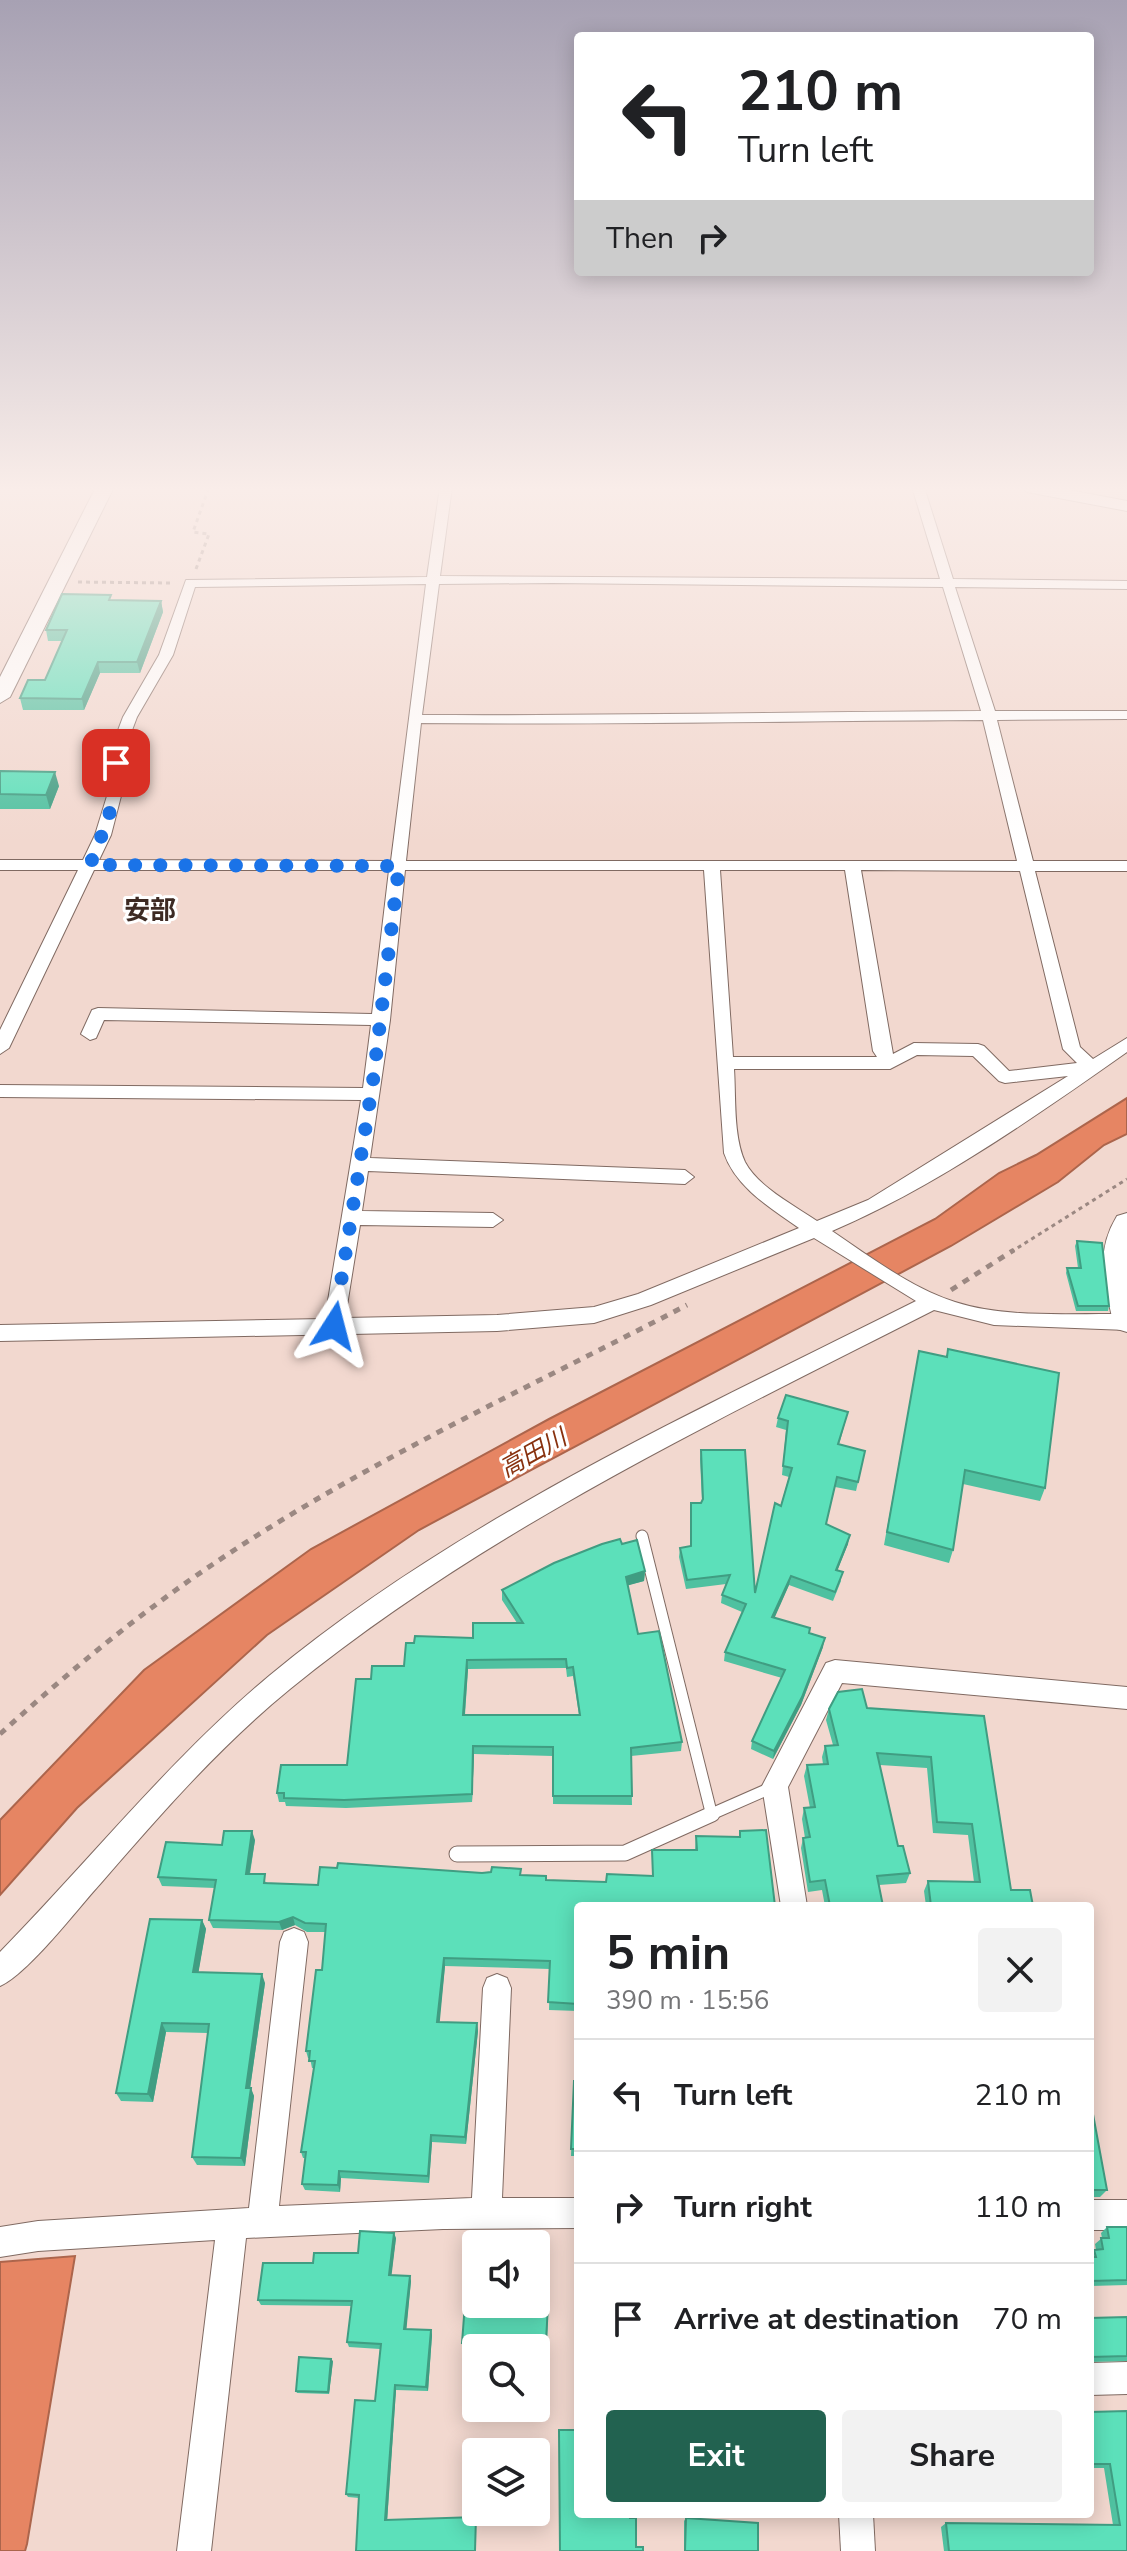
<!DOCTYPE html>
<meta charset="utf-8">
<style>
body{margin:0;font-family:"Nunito Sans","Noto Sans JP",sans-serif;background:#f2f2f2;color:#202124;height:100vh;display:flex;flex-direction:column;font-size:30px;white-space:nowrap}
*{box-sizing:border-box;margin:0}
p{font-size:26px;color:#757577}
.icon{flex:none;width:44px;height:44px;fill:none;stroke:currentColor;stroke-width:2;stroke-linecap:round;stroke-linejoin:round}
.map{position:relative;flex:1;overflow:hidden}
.side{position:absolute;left:574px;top:1902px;width:520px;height:616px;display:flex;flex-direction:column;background:#fff;border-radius:8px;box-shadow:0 4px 20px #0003}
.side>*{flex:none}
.guide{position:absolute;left:574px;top:32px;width:520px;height:244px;border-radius:8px;box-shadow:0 4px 20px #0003;background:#fff;color:#202124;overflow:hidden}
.buttons{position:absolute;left:462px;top:2230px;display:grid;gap:16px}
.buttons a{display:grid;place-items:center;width:88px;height:88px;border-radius:8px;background:#fff;box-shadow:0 4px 20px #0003;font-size:40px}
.pin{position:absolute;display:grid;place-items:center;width:68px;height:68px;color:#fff;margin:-34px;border-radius:16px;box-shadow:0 4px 12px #0006}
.me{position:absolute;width:88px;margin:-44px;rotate:9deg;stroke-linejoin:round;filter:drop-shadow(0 0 6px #0008)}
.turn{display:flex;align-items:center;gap:28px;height:168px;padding:0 32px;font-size:36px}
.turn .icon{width:104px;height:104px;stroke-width:2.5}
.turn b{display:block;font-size:56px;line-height:68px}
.then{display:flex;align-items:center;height:76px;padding:0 32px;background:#0003;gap:16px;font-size:30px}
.round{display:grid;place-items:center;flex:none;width:84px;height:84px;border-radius:8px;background:#f2f2f2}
.headline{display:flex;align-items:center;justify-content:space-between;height:136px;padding:0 32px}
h1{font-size:48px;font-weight:700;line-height:60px}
.action{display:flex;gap:16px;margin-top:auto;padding:16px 32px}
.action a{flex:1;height:92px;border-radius:8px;background:#226250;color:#fff;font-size:32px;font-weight:700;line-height:92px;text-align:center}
.action a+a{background:#f2f2f2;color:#202124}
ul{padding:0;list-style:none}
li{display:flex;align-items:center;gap:24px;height:112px;padding:0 32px;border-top:2px solid #e0e0e0}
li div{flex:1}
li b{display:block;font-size:30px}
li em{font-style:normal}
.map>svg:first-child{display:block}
.water{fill:#e68563;stroke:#ac654c;stroke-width:2}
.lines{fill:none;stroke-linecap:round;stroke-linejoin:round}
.lane-far1-casing{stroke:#806a62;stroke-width:13}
.lane-casing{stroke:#806a62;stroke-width:17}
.street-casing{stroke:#806a62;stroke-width:2}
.secondary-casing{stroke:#806a62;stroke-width:2}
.primary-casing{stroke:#806a62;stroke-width:2}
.path-far1{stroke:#9b8882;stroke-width:3;stroke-dasharray:4 4;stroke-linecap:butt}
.path{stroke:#9b8882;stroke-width:5;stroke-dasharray:7 7;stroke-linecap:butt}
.lane-far1{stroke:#fff;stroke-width:11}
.lane{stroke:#fff;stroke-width:15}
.street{fill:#fff;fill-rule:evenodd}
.secondary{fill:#fff;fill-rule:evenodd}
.primary{fill:#fff;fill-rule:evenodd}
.wall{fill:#4fc1a0;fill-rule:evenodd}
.shaded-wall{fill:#409d82}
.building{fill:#5ce0ba;stroke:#409d82;stroke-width:2;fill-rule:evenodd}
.route{stroke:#1a73e8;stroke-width:14;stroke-dasharray:0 25.2}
.labels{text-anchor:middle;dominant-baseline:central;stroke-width:6;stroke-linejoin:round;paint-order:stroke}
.water-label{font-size:24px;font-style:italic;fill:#88310e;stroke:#fff}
.quarter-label{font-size:26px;font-weight:bold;fill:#3d2a23;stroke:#fff}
</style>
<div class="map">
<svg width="1127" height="2551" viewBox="0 0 1127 2551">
<rect width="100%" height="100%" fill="#f2d8cf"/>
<g class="water">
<polygon points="1127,1098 1127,1134 1104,1145 1058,1182 951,1246 419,1530 267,1635 77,1808 0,1895 0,1820 144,1670 311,1549 549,1419 935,1219 999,1173 1036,1155"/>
<polygon points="75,2256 27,2544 25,2551 0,2551 0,2262"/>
</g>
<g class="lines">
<defs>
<g id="lane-far1">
<polyline points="642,1536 711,1812"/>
<polyline points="707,1816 773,1787"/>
</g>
<polyline id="lane" points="457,1854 625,1853 712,1814"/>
<g id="street">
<path d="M 440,487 L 452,487 L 440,576 L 940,579 L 912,487 L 924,487 L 953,579 L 1127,581 L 1127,589 L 955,587 L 995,711 L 1127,711 L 1127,719 L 997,720 L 1033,861 L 1127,861 L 1127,871 L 1035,871 L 1080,1047 L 1093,1059 L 1127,1038 L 1127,1052 C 1036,1116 934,1188 832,1231 C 869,1256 911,1288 955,1302 C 1008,1319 1071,1313 1127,1314 L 1127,1330 L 994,1325 L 934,1310 C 712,1423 484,1531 290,1689 C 220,1746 160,1815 101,1883 C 78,1908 28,1974 0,1986 L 0,1952 C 90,1860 170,1759 269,1676 C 459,1518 697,1411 916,1301 L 814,1238 L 651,1305 L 594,1323 L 497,1331 L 0,1341 L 0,1325 L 325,1319 L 361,1100 L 0,1097 L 0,1085 L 363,1088 L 371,1025 L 104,1020 L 96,1038 L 90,1040 L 81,1034 L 92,1010 L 98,1008 L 372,1014 L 389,870 L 94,870 L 9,1048 L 0,1054 L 0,1030 L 78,870 L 0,870 L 0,860 L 83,860 L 95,835 L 107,796 L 111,749 L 123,717 L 159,655 L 186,580 L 427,577 ZM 552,583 L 943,587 L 981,711 C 794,712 608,716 422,715 L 439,584 ZM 426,584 L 391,861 L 99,860 L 111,835 L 121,796 L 125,749 L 137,717 L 173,655 L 195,587 ZM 983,720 L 1017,861 L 406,861 L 421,723 C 609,725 796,721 983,720 ZM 405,870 L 704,870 L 724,1153 C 736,1188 771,1208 799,1228 L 638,1294 L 594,1307 L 497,1315 L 345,1318 L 360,1225 L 493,1227 L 503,1220 L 493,1213 L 362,1211 L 368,1171 L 685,1184 L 694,1177 L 685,1170 L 370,1158 L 390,1020 ZM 720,870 L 845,870 L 873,1051 L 877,1057 L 733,1057 ZM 861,870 L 1020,871 L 1063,1049 L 1077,1063 L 1009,1071 L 984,1046 L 978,1044 L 914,1043 L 893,1054 ZM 917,1055 L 973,1056 L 999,1081 L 1005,1083 L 1068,1076 L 868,1200 L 817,1221 C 795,1206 758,1187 745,1162 C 733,1135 736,1097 734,1069 L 890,1069 Z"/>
<polygon points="835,1660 1127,1687 1127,1709 842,1683 788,1787 807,1906 781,1906 762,1786 826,1663"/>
<polygon points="294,1928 304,1932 308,1942 279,2206 472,2198 483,1988 487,1978 497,1974 507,1978 511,1988 502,2198 578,2198 578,2228 443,2229 246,2238 211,2551 177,2551 215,2240 38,2251 0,2257 0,2227 38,2221 249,2208 280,1942 284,1932"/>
<rect x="1090" y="2200" width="37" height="30"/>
<polygon points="1127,2362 1127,2394 1090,2395 1090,2363"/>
<polygon points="839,2514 873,2514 875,2551 841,2551"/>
</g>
<g id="secondary">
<polygon points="1019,487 1054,487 1127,501 1127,511 1027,492"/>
<path d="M 1127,1213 L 1127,1332 L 1117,1329 L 1113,1321 C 1104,1282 1095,1252 1117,1216 Z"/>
</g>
<polygon id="primary" points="96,487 114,487 10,697 0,703 0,677"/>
</defs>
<use href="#lane-far1" class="lane-far1-casing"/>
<use href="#lane" class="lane-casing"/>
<use href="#street" class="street-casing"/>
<use href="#secondary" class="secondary-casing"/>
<use href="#primary" class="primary-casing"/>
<g class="path-far1">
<polyline points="196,569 209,534 193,532 209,487"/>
<polyline points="78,582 173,583"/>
<polyline points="1011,1252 1127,1179"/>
</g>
<g class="path">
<polyline points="951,1290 1014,1250"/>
<path d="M 0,1734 C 50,1689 100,1646 154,1606 C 317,1484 507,1399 687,1305"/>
</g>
<use href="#lane-far1" class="lane-far1"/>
<use href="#lane" class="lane"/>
<use href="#street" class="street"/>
<use href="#secondary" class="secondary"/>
<use href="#primary" class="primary"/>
</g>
<g class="wall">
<polygon points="112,600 161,601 163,612 140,673 100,673 84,710 23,710 20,698 45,680 62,641 48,641 46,630"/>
<polygon points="0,771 59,786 50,809 0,809"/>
<polygon points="1077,1241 1109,1306 1108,1311 1076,1311 1066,1273 1067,1268 1078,1268 1075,1246"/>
<polygon points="948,1349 1045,1488 1040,1501 963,1484 953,1550 949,1563 884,1545 919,1351 946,1357"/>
<polygon points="848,1412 839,1445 865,1451 856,1491 835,1487 826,1524 848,1544 837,1571 841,1581 833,1601 789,1585 774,1618 809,1633 823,1647 801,1705 773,1759 751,1749 752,1741 782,1678 724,1661 725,1652 742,1612 721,1603 722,1595 726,1584 686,1589 679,1557 680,1548 690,1546 691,1503 701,1503 702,1501 700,1459 701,1450 755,1593 789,1477 782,1475 786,1430 776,1427 778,1418"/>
<path d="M 622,1544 L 645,1571 L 644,1581 L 628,1585 L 638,1634 L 682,1742 L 681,1751 L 631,1756 L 632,1805 L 553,1804 L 553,1756 L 474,1754 L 472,1802 L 346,1808 L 286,1806 L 285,1802 L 279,1802 L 277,1793 L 347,1765 L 371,1679 L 404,1666 L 414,1643 L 473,1638 L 517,1623 L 502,1600 L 502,1590 ZM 566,1668 L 567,1677 L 573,1676 L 579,1715 L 465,1715 L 468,1669 Z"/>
<polygon points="867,1708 984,1716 1011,1890 1033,1906 926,1906 924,1891 928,1881 974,1882 968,1835 933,1833 927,1768 880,1765 898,1846 910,1873 906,1883 879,1885 883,1906 825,1906 822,1890 808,1892 801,1848 803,1838 805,1838 802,1819 804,1808 810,1808 804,1776 807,1765 823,1764 822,1757 825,1746 833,1745 826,1720 829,1709"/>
<polygon points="766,1830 578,1906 578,2011 549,2010 550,1969 445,1966 439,2022 477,2023 478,2031 466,2144 432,2142 429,2183 341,2178 340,2192 305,2190 302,2184 305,2158 303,2158 301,2152 314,2068 312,2068 310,2058 308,2058 306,2051 322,1970 325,1932 307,1932 295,1925 282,1930 213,1928 209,1920 215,1888 162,1886 158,1877 222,1845 255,1840 250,1874 268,1883 318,1885 482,1873 521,1875 546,1880 606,1882 652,1876 652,1850 695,1850 696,1836 739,1837 740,1831"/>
<polygon points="202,1920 206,1929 198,1973 265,1983 250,2088 254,2096 245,2166 197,2165 192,2157 208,2033 166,2032 153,2102 121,2101 116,2093"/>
<polygon points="574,2081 578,2081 578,2156 571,2156"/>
<polygon points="1090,2098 1107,2190 1100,2197 1090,2197"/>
<polygon points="1107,2227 1127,2227 1127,2285 1090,2286 1090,2254 1094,2250 1096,2250 1095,2244 1102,2238 1101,2233"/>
<polygon points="396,2238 391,2275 411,2281 406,2329 431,2330 432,2335 428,2391 396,2390 387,2520 477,2520 356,2551 359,2498 348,2497 346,2494 375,2401 380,2349 349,2347 347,2342 351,2306 261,2305 258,2300 313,2263 358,2253"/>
<polygon points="549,2294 546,2365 536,2365 536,2348 476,2348 476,2350 464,2350 462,2343 476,2304"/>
<polygon points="1127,2317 1127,2361 1090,2362 1090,2318"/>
<polygon points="333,2361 329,2394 297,2393 296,2391"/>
<polygon points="1127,2411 1127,2551 944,2551 941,2527 946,2523 1113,2525 1104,2468 1090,2468 1090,2412"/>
<polygon points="686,2518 758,2551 684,2551 684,2521"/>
</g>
<g class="shaded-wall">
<polygon points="161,601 163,612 140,673 137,662"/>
<polygon points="98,662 100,673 84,710 82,699"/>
<polygon points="55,772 59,786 50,809 46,795"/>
<polygon points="850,1535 848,1544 834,1579 836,1570"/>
<polygon points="645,1571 644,1581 626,1586 626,1577"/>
<polygon points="791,1576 789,1585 771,1626 772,1617"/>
<polygon points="825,1638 823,1647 801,1705 773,1759 774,1751"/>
<polygon points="467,1660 468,1669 464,1724 463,1715"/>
<polygon points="473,1746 474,1754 472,1802 472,1794"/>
<polygon points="252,1831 255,1840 248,1883 246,1874"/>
<polygon points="293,1917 295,1925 282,1930 279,1922"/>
<polygon points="202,1920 206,1929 197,1981 193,1972"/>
<polygon points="444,1958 445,1966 439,2030 437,2022"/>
<polygon points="262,1974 265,1983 249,2096 246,2088"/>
<polygon points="162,2023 166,2032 153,2102 148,2094"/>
<polygon points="477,2023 478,2031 466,2144 465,2137"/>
<polygon points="251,2088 254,2096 245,2166 241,2158"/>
<polygon points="431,2135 432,2142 429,2183 428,2176"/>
<polygon points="339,2171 341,2178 340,2192 338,2185"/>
<polygon points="394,2233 396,2238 391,2280 389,2275"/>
<polygon points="410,2276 411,2281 406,2334 404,2329"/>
<polygon points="431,2330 432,2335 428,2391 426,2387"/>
<polygon points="331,2359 333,2361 329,2394 328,2392"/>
<polygon points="395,2385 396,2390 387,2523 385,2520"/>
</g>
<g class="building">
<polygon points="62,594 111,595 109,600 161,601 137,662 98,662 82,699 20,698 28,680 45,680 67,630 46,630"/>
<polygon points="0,771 55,772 46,795 0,794"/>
<polygon points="1077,1241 1102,1243 1109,1306 1078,1306 1067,1268 1081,1268"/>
<polygon points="948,1349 1059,1373 1045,1488 965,1470 953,1550 887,1532 919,1351 947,1357"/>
<polygon points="786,1395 848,1412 838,1444 865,1451 858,1482 837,1477 826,1524 850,1535 836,1570 843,1572 835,1592 791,1576 772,1617 810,1628 809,1633 825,1638 802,1697 774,1751 752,1741 785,1670 725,1652 746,1604 722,1595 730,1575 687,1580 680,1548 691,1546 691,1503 701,1503 703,1499 701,1450 745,1450 755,1593 775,1503 781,1506 792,1468 783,1466 788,1421 778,1418"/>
<path d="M 620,1539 L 622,1544 L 637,1540 L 645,1571 L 626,1577 L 638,1634 L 659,1631 L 682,1742 L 631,1748 L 632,1796 L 553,1796 L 553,1747 L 473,1746 L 472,1794 L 344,1800 L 284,1798 L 284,1793 L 277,1793 L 281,1765 L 347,1765 L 356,1679 L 371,1679 L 372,1666 L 404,1666 L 406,1643 L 414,1643 L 415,1636 L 473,1638 L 473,1623 L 523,1623 L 502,1590 L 554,1563 L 602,1544 ZM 566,1659 L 567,1668 L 573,1667 L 580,1715 L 463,1715 L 467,1660 Z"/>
<polygon points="862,1689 867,1708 984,1716 1011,1890 1030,1890 1033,1906 931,1906 928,1881 980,1882 972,1824 937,1822 931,1757 877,1753 898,1846 903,1846 910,1873 877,1876 883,1906 830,1906 825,1880 810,1882 803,1838 810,1837 804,1808 815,1807 807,1765 828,1764 825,1746 838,1745 829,1709 838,1692"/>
<polygon points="766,1830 775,1906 578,1906 578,2004 548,2002 550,1961 444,1958 437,2022 477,2023 465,2137 431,2135 428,2176 339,2171 338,2185 302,2184 306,2152 301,2152 315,2061 309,2061 310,2051 306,2051 316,1970 322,1970 326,1924 305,1923 293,1917 279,1922 209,1920 216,1880 158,1877 166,1842 222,1845 224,1831 252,1831 246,1874 265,1874 264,1883 318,1885 320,1867 337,1868 338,1863 482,1873 491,1872 492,1867 521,1869 520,1875 546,1876 546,1880 606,1882 607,1874 653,1876 652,1850 697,1850 696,1836 740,1837 740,1831"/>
<polygon points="150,1919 202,1920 193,1972 262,1974 246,2088 251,2088 241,2158 192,2157 209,2024 162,2023 148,2094 116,2093"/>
<polygon points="574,2081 578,2081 578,2149 571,2149"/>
<polygon points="1090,2098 1107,2190 1090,2190"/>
<polygon points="1107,2227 1127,2227 1127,2280 1090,2281 1090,2257 1096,2257 1094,2250 1103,2249 1101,2238 1109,2238"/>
<polygon points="360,2231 394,2233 389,2275 410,2276 404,2329 431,2330 426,2387 395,2385 385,2520 476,2517 475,2551 356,2551 359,2495 346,2494 355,2400 375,2401 381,2344 347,2342 352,2301 258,2300 263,2263 313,2263 314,2253 358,2253"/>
<polygon points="468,2264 476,2264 476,2304 536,2304 536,2286 549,2287 545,2359 536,2358 536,2348 478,2348 478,2344 462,2343"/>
<polygon points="1127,2317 1127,2356 1090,2357 1090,2318"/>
<polygon points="299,2357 331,2359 328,2392 296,2391"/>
<polygon points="1127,2411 1127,2551 949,2551 946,2523 1120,2525 1110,2464 1090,2464 1090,2412"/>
<polygon points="559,2430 578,2430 578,2514 630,2514 630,2518 636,2518 636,2547 643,2547 643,2551 560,2551"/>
<polygon points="686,2518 758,2523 758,2551 685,2551"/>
</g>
<linearGradient id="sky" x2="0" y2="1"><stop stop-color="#a7a1b3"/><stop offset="0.58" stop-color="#f9ede9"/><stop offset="1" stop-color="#f9ede9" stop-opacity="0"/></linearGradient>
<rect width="1127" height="844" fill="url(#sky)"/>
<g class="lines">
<polyline class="route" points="116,763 109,817 90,865 399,866 373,1081 334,1326"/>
</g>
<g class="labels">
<g class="water-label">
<text transform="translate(533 1453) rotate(-29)">高田川</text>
</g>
<g class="quarter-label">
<text x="150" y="910">安部</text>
</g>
</g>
</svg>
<div class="buttons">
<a><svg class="icon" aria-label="sound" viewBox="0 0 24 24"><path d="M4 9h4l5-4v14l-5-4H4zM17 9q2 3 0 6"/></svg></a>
<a><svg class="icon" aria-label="search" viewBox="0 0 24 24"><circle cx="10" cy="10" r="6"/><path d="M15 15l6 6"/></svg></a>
<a><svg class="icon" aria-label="layers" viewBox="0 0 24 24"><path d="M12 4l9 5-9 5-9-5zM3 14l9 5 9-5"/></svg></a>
</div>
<div class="pin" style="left:116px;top:763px;background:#d93025"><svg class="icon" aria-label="arrive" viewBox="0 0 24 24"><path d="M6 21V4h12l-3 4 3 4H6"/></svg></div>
<svg class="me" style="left:334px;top:1326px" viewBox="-20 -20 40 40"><path d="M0-17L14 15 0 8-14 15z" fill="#1a73e8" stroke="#fff" stroke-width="4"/></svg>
<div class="guide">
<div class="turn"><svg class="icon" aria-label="left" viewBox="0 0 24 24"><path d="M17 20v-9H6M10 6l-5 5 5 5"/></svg><div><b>210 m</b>Turn left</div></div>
<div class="then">Then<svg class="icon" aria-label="right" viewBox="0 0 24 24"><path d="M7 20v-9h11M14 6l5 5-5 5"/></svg></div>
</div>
<section class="side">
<div class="headline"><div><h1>5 min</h1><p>390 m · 15:56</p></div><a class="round"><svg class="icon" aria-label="close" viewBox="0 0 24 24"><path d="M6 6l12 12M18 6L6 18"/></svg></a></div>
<ul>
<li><svg class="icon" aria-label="left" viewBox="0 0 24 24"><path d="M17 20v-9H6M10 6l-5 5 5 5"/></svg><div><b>Turn left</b></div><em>210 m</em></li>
<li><svg class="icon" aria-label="right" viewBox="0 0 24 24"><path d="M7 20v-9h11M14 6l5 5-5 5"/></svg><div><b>Turn right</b></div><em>110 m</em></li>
<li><svg class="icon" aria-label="arrive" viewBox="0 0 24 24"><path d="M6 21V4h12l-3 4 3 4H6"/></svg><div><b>Arrive at destination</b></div><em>70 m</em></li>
</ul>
<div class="action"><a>Exit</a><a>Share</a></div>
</section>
</div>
